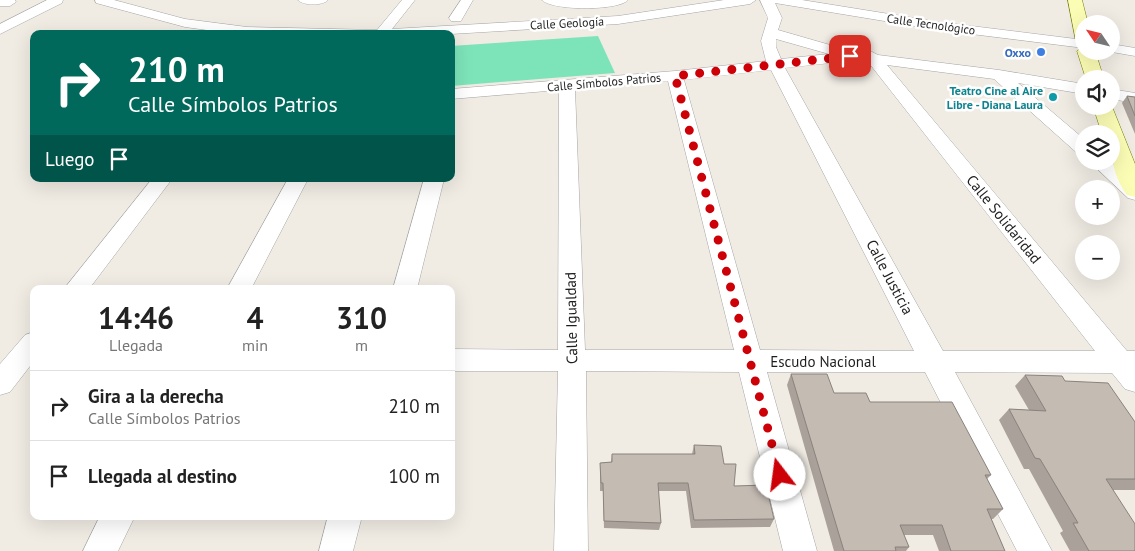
<!DOCTYPE html>
<html lang="es">
<meta charset="utf-8">
<style>
body{margin:0;font-family:"PT Sans",sans-serif;background:#f2f2f2;color:#222;height:100vh;display:flex;flex-direction:column;font-size:19px;white-space:nowrap}
*{box-sizing:border-box;margin:0}
p{font-size:16px;color:#767676}
.icon{flex:none;width:28px;height:28px;fill:none;stroke:currentColor;stroke-width:2;stroke-linecap:round;stroke-linejoin:round}
.map{position:relative;flex:1;overflow:hidden}
.side{position:absolute;left:30px;top:285px;width:425px;height:235px;display:flex;flex-direction:column;background:#fff;border-radius:10px;box-shadow:0 5px 20px #0002}
.side>*{flex:none}
.banner{position:absolute;left:30px;top:30px;width:425px;height:152px;border-radius:10px;box-shadow:0 5px 20px #0002;background:#00695c;color:#fff;overflow:hidden}
.needle{width:32px;rotate:305deg}
.tools{position:absolute;left:1075px;top:15px;display:grid;gap:10px}
.tools a{display:grid;place-items:center;width:45px;height:45px;border-radius:50%;background:#fff;box-shadow:0 5px 20px #0002;font-size:25px}
.pin{position:absolute;display:grid;place-items:center;width:42px;height:42px;color:#fff;margin:-21px;border-radius:10px;box-shadow:0 2px 8px #0006}
.me{position:absolute;width:55px;margin:-28px;rotate:345deg;stroke-linejoin:round;filter:drop-shadow(0 0 4px #0008)}
.turn{display:flex;align-items:center;gap:18px;height:105px;padding:0 15px;font-size:22px}
.turn .icon{width:65px;height:65px;stroke-width:2.5}
.turn b{display:block;font-size:35px;line-height:42px}
.then{display:flex;align-items:center;height:48px;padding:0 15px;background:#0003;gap:10px;font-size:19px}
.eta{display:flex;justify-content:space-evenly;align-items:center;height:85px;text-align:center}
.eta b{font-size:30px;font-weight:700;line-height:35px}
ul{padding:0;list-style:none}
li{display:flex;align-items:center;gap:15px;height:70px;padding:0 15px;border-top:1px solid #e0e0e0}
li div{flex:1}
li b{display:block;font-size:19px}
li em{font-style:normal}
.map>svg:first-child{display:block}
.pitch{fill:#7de4b9}
.lines{fill:none;stroke-linecap:round;stroke-linejoin:round}
.street-casing{stroke:#a5a5a5;stroke-width:1}
.secondary-casing{stroke:#727b00;stroke-width:1}
.street{fill:#fff;fill-rule:evenodd}
.secondary{fill:#fcfdb5;fill-rule:evenodd}
.wall{fill:#a9a19a}
.building{fill:#c4bbb3;stroke:#89837d}
.route{stroke:#cd0007;stroke-width:9;stroke-dasharray:0 16.2}
.shop-dot{fill:#3f7fe0;stroke:#fff;stroke-width:2}
.culture-dot{fill:#0f9aa8;stroke:#fff;stroke-width:2}
.labels{text-anchor:middle;dominant-baseline:central;stroke-width:5;stroke-linejoin:round;paint-order:stroke}
.far-street-label{font-size:12px;fill:#1e1e1e;stroke:#fff}
.far-shop-label{font-size:12px;font-weight:bold;fill:#366cbe;stroke:#fff;text-anchor:end}
.far-culture-label{font-size:12px;font-weight:bold;fill:#0d838f;stroke:#fff;text-anchor:end}
.street-label{font-size:15px;fill:#1e1e1e;stroke:#fff}
</style>
<div class="map">
<svg width="1135" height="551" viewBox="0 0 1135 551">
<rect width="100%" height="100%" fill="#f0ece4"/>
<polygon class="pitch" points="598,36 615,73 451,86 451,46"/>
<g class="lines">
<defs>
<g id="street">
<polygon points="0,0 15,0 16,2 10,6 0,6"/>
<polygon points="47,0 63,0 62,3 0,34 0,24"/>
<polygon points="95,0 114,0 185,19 247,27 377,30 402,0 415,0 392,29 618,16 724,0 756,0 750,4 618,24 451,34 236,34 185,27 96,3"/>
<path d="M 298,0 L 328,0 C 323,6 303,6 298,0 Z"/>
<polygon points="461,0 473,0 461,21 451,21 449,18"/>
<path d="M 542,0 L 628,0 C 619,11 551,11 542,0 Z"/>
<path d="M 760,0 L 802,0 L 939,22 L 1084,40 L 1084,48 L 939,30 L 775,3 L 782,18 L 778,30 L 844,49 L 846,52 L 872,52 L 878,55 L 999,70 L 1084,84 L 1084,94 L 1018,83 L 1084,139 L 1084,155 L 1077,153 L 994,79 L 887,65 L 1127,351 L 1135,351 L 1135,392 L 1125,389 L 1112,373 L 955,372 L 1052,551 L 1017,551 L 925,372 L 767,372 L 817,551 L 783,551 L 739,372 L 586,371 L 588,551 L 554,551 L 558,371 L 451,371 L 451,349 L 558,350 L 559,90 L 451,99 L 451,89 L 675,71 L 766,61 L 761,41 L 768,18 ZM 776,39 L 829,54 L 781,59 L 776,47 ZM 850,61 L 869,63 L 1095,351 L 943,351 L 785,68 ZM 771,70 L 914,351 L 760,350 L 684,80 ZM 668,81 L 734,350 L 585,350 L 575,89 Z"/>
<polygon points="1111,44 1135,48 1135,56 1106,51 1111,51"/>
<polygon points="1111,89 1135,93 1135,103 1111,99"/>
<polygon points="1089,161 1110,161 1135,183 1135,200 1128,198"/>
<polygon points="152,179 172,179 89,289 64,289"/>
<polygon points="288,179 308,179 251,289 227,289"/>
<polygon points="424,179 444,179 417,289 393,289"/>
<polygon points="34,332 34,361 10,392 0,395 0,364 25,335"/>
<polygon points="100,516 135,516 118,551 83,551"/>
<polygon points="328,516 362,516 353,551 319,551"/>
</g>
<g id="secondary">
<polygon points="1068,0 1082,0 1088,24 1084,24 1084,51 1095,51 1104,79 1086,79 1077,51 1083,47 1078,46 1076,42"/>
<path d="M 1111,104 L 1135,164 L 1135,197 L 1127,195 C 1113,176 1111,157 1111,134 L 1102,134 L 1093,106 L 1111,106 Z"/>
</g>
</defs>
<use href="#street" class="street-casing"/>
<use href="#secondary" class="secondary-casing"/>
<use href="#street" class="street"/>
<use href="#secondary" class="secondary"/>
</g>
<g class="wall">
<polygon points="1127,96 1135,97 1135,134 1122,103"/>
<polygon points="791,374 834,393 870,402 991,475 987,479 1003,509 993,519 991,519 1005,551 939,551 933,535 904,535 909,547 906,551 834,551 787,385"/>
<polygon points="1025,375 1065,381 1135,422 1135,490 1113,490 1135,551 1070,551 1060,533 1063,531 1029,469 1024,469 999,420 1009,409 1029,410 1015,386"/>
<polygon points="694,445 724,464 734,486 774,519 770,527 691,528 686,491 658,491 661,523 659,530 604,528 603,491 600,491 600,463 611,462 612,454 692,454"/>
</g>
<g class="building">
<polygon points="1127,96 1135,97 1135,116"/>
<polygon points="791,374 827,374 834,393 866,393 870,402 952,402 991,475 985,475 1003,509 987,509 1005,551 951,551 942,525 900,525 909,547 895,547 896,551 844,551"/>
<polygon points="1025,375 1062,376 1065,381 1108,383 1135,422 1135,479 1106,479 1135,524 1135,551 1089,551 1073,523 1078,523 1040,459 1035,458 1009,409 1046,411"/>
<polygon points="694,445 721,446 724,464 736,464 734,486 766,485 774,519 694,520 688,483 658,483 661,523 604,521 603,483 601,483 600,463 612,462 612,454 695,454"/>
</g>
<g class="lines">
<polyline class="route" points="780,475 675,76 850,56"/>
</g>
<circle class="shop-dot" cx="1041" cy="52" r="5"/>
<circle class="culture-dot" cx="1053" cy="97" r="5"/>
<g class="labels">
<g class="far-street-label">
<text transform="translate(567 23) rotate(-3)">Calle Geología</text>
<text transform="translate(931 24) rotate(8)">Calle Tecnológico</text>
<text transform="translate(604 82) rotate(-5)">Calle Símbolos Patrios</text>
</g>
<g class="far-shop-label">
<text x="1031" y="52">Oxxo</text>
</g>
<g class="far-culture-label">
<text x="1043" y="90">Teatro Cine al Aire<tspan x="1043" dy="14">Libre - Diana Laura</tspan></text>
</g>
<g class="street-label">
<text transform="translate(1004 219) rotate(51)">Calle Solidaridad</text>
<text transform="translate(890 277) rotate(62)">Calle Justicia</text>
<text transform="translate(571 318) rotate(-91)">Calle Igualdad</text>
<text x="823" y="361">Escudo Nacional</text>
</g>
</g>
</svg>
<div class="tools">
<a><svg class="needle" viewBox="-14 -14 28 28"><path d="M0-13l5 13h-10z" fill="#e53935"/><path d="M0 13l5-13h-10z" fill="#767676"/></svg></a>
<a><svg class="icon" aria-label="sound" viewBox="0 0 24 24"><path d="M4 9h4l5-4v14l-5-4H4zM17 9q2 3 0 6"/></svg></a>
<a><svg class="icon" aria-label="layers" viewBox="0 0 24 24"><path d="M12 4l9 5-9 5-9-5zM3 14l9 5 9-5"/></svg></a>
<a>+</a>
<a>−</a>
</div>
<div class="pin" style="left:850px;top:56px;background:#d93025"><svg class="icon" aria-label="arrive" viewBox="0 0 24 24"><path d="M6 21V4h12l-3 4 3 4H6"/></svg></div>
<svg class="me" style="left:780px;top:475px" viewBox="-20 -20 40 40"><circle r="19" fill="#fff"/><path d="M0-13L10 11 0 6-10 11z" fill="#cd0007"/></svg>
<div class="banner">
<div class="turn"><svg class="icon" aria-label="right" viewBox="0 0 24 24"><path d="M7 20v-9h11M14 6l5 5-5 5"/></svg><div><b>210 m</b>Calle Símbolos Patrios</div></div>
<div class="then">Luego<svg class="icon" aria-label="arrive" viewBox="0 0 24 24"><path d="M6 21V4h12l-3 4 3 4H6"/></svg></div>
</div>
<section class="side">
<div class="eta">
<div><b>14:46</b><p>Llegada</p></div>
<div><b>4</b><p>min</p></div>
<div><b>310</b><p>m</p></div>
</div>
<ul>
<li><svg class="icon" aria-label="right" viewBox="0 0 24 24"><path d="M7 20v-9h11M14 6l5 5-5 5"/></svg><div><b>Gira a la derecha</b><p>Calle Símbolos Patrios</p></div><em>210 m</em></li>
<li><svg class="icon" aria-label="arrive" viewBox="0 0 24 24"><path d="M6 21V4h12l-3 4 3 4H6"/></svg><div><b>Llegada al destino</b></div><em>100 m</em></li>
</ul>
</section>
</div>
